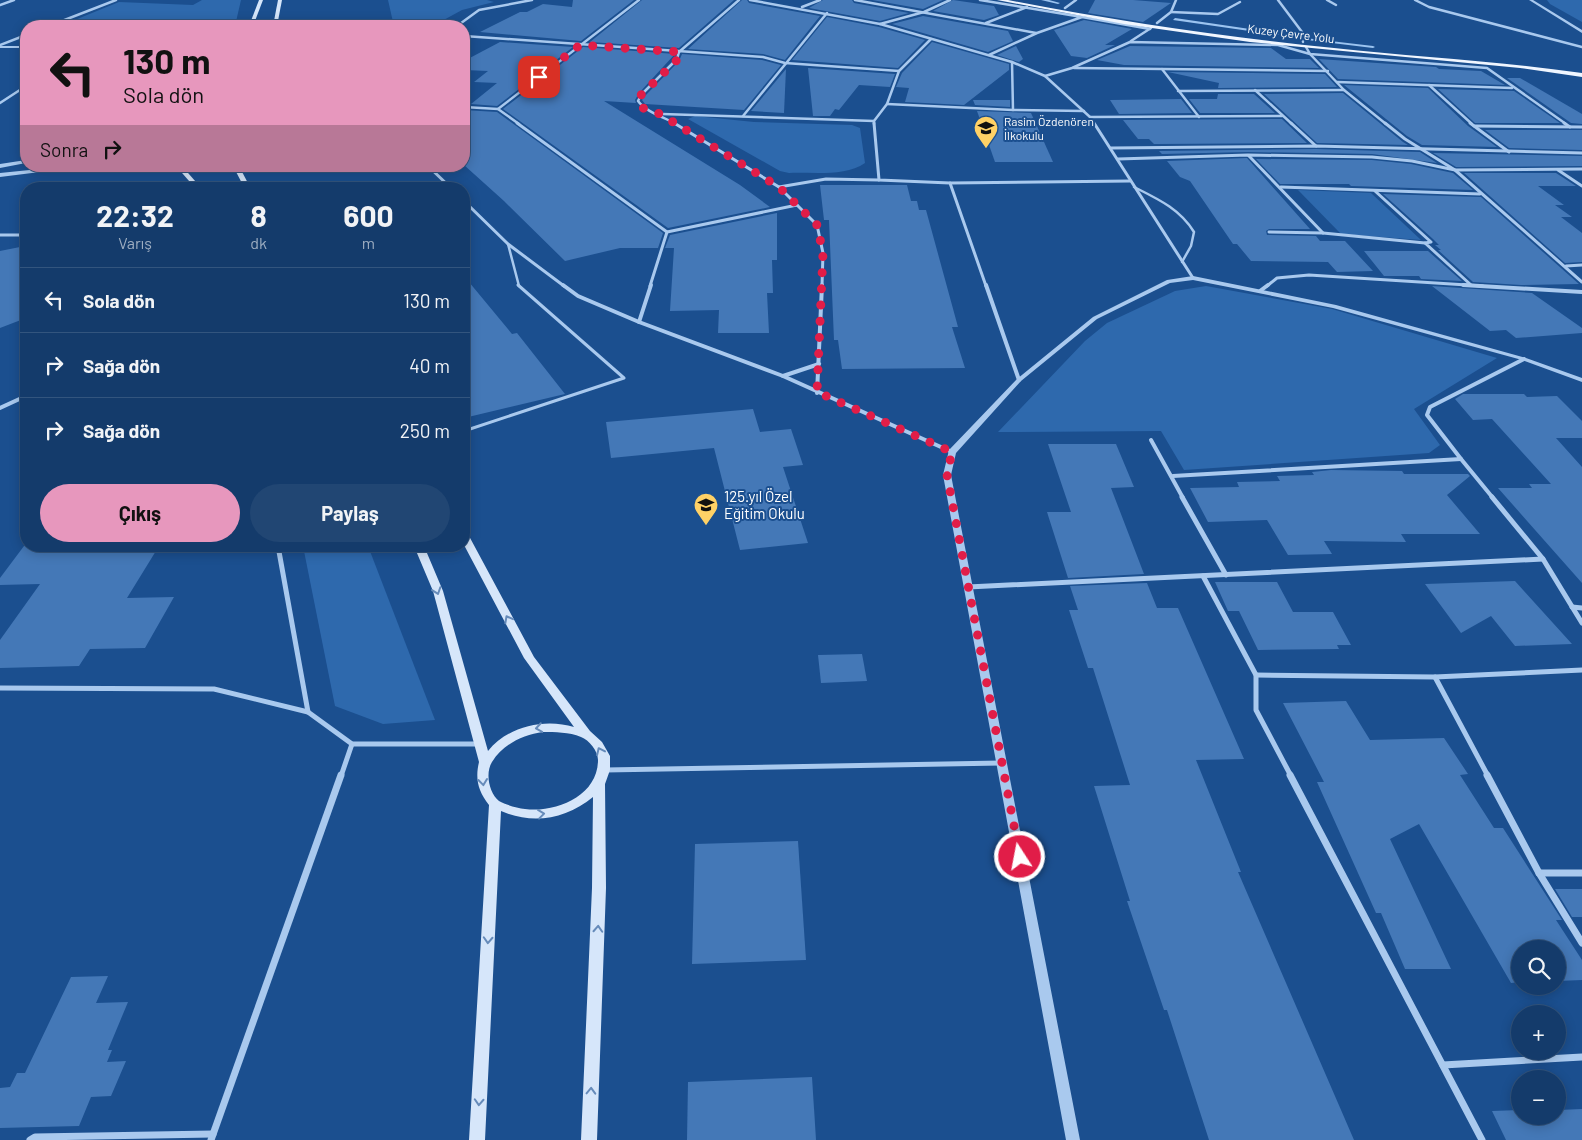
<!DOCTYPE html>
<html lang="tr">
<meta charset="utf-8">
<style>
body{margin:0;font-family:Barlow,sans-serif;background:#214673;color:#f1f3f6;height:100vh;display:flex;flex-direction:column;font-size:19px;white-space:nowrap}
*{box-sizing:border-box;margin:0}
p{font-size:16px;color:#9dadc1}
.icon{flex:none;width:28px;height:28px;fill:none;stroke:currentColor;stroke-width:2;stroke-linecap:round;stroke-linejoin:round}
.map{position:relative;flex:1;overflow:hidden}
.side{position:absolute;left:20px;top:182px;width:450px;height:370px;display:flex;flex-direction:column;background:#143b6b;border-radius:20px;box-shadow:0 2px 12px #0003,0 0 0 1px #33557e}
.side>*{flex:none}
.hud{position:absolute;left:20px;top:20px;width:450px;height:152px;border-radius:20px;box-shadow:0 2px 12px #0003,0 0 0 1px #33557e;background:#e797bd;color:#111;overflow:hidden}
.tools{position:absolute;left:1511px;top:940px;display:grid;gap:10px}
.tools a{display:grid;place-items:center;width:55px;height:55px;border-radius:50%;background:#143b6b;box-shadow:0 2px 12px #0003,0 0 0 1px #33557e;font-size:25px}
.pin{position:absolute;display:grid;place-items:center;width:42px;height:42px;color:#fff;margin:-21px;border-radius:10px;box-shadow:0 2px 8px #0006}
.me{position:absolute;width:55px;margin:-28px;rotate:349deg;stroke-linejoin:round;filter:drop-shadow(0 0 4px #0008)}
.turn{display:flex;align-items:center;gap:18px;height:105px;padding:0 20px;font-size:22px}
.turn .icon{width:65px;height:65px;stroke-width:2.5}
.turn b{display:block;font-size:35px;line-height:42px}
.then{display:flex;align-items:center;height:48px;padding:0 20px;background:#0003;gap:10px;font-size:19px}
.eta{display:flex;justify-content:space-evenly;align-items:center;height:85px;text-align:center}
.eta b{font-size:30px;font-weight:700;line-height:35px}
.primary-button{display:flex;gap:10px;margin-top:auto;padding:10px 20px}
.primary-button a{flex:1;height:58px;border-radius:30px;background:#e797bd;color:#111;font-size:20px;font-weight:700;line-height:58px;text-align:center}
.primary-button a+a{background:#214673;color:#f1f3f6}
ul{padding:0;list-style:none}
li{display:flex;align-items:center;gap:15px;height:65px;padding:0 20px;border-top:1px solid #33557e}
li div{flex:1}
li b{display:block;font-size:19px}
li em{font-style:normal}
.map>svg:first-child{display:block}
.green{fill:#2e69ad}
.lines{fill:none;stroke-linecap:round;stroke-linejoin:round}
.stream{fill:#9cc4f0;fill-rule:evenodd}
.building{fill:#4478b7}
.service-far2{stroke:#a9c9ee;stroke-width:2}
.service-far1{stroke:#a9c9ee;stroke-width:2.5}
.service{stroke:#a9c9ee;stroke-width:3}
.minor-far4{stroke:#a9c9ee;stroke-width:2.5}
.minor-far3{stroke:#a9c9ee;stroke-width:3}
.minor-far2{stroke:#a9c9ee;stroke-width:4}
.minor-far1{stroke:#a9c9ee;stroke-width:5}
.minor{stroke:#a9c9ee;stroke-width:7}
.tertiary{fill:#a9c9ee;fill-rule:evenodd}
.secondary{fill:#d6e6fa;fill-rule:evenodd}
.primary{fill:#f0f6ff;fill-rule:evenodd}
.oneway{stroke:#668bba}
.route{stroke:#e11d48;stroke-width:9;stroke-dasharray:0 16.2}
.labels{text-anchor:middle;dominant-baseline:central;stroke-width:4;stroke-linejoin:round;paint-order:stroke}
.far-street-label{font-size:12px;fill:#fff;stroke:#1b4f8f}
.far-poi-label{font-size:12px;fill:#fff;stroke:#1b4f8f;text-anchor:start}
.poi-label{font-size:15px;fill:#fff;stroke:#1b4f8f;text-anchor:start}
</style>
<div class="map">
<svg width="1582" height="1140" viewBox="0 0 1582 1140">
<rect width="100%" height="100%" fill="#1b4f8f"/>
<g class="green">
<polygon points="202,0 241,0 235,26 60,26 119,2 193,5"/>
<polygon points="388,0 487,0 494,2 462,10 440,22 393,22"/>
<polygon points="1547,0 1582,0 1582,22 1550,4"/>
<path d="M 695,116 L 754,122 L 852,125 L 860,128 L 865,163 C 845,177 813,172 789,173 L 780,171 L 688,119 Z"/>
<polygon points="1298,190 1371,193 1421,240 1341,234"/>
<polygon points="1206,286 1332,309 1497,358 1414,409 1440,445 1429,453 1184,470 1161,431 998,432 1085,341 1107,323 1175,291"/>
<polygon points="303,546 368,546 435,720 383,724 335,706"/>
</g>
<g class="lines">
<g class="stream">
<polygon points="1041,0 1049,0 1060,3 1058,4"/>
<polygon points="1175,18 1277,33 1279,34 1277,35 1173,20"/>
<polygon points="1305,38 1373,46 1375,47 1373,48 1307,40"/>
</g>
</g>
<g class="building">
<polygon points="573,0 634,0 581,41 480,32 520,12 527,12 543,4 572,7"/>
<polygon points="642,0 734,0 679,48 590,42"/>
<polygon points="742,0 747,0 749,3 820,16 785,60 763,54 688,49"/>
<polygon points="823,0 852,0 854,3 909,13 880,21 809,8"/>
<polygon points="872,0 943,0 923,9"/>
<polygon points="953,0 994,6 999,15 984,20 933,11"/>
<polygon points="1095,0 1133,0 1171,3 1143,22 1088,13"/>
<polygon points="923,16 1008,31 1013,41 988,52 892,24"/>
<polygon points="827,17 879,27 925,40 898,68 792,60"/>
<polygon points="1084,20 1132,29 1105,45 1115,45 1087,58 1071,56 1054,30"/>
<polygon points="500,42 573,47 497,106 471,104 497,83 474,82 488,71 464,70 464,61"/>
<polygon points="932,42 1009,64 1009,70 964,105 905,102 909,88 896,87 902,73"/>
<polygon points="1016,46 1023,59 1019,62 997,55"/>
<polygon points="1130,46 1271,48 1286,59 1310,59 1319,68 1124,65 1097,60"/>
<polygon points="583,47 675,54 639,93 635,100 636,103 604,101 740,185 770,207 668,228 503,109"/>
<polygon points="682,54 762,60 781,65 744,110 645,104 642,100 644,97 679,61"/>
<polygon points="1319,59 1436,67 1439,69 1481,71 1505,85 1338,79"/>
<polygon points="808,68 895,74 890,87 859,85 839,110 835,109 830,116 813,116"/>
<polygon points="786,69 784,113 751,111"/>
<polygon points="1168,72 1325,74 1337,87 1218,88 1219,83"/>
<polygon points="1507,78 1520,78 1582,114 1582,124 1571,123"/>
<polygon points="1344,85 1428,88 1468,126 1497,147 1422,145 1407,136"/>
<polygon points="1438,89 1514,91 1560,123 1475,123"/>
<polygon points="1343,93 1403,142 1408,145 1317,143 1264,94"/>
<polygon points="1218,94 1254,94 1275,113 1200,113 1189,99 1217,99"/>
<polygon points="1181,99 1192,113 1119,114 1110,100"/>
<polygon points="973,100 1010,100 1010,107 975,105"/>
<polygon points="464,110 497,112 663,233 658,248 620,248 565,261 504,201 464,165"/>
<polygon points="977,111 1031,113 1053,162 995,162"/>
<polygon points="1282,119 1307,143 1154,144 1149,139 1138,139 1123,120"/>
<polygon points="1485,130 1582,130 1582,150 1509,148"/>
<polygon points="1316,149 1420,152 1437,163 1372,154 1248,152 1162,154 1159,151"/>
<polygon points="1433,153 1582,156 1582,166 1456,167"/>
<polygon points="1247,158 1310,229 1269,229 1266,231 1267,235 1316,236 1320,241 1345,241 1373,271 1337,272 1328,262 1251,261 1237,244 1233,244 1190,181 1180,177 1167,161"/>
<polygon points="1256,159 1372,160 1411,164 1453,173 1473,190 1351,186 1349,184 1280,184"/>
<polygon points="1464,173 1556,173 1576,186 1538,186 1564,205 1555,205 1572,217 1561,217 1582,233 1582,262 1565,263"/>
<polygon points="820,185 907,185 911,201 917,201 919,210 926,210 958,327 952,327 965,368 842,369 838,340 834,340 829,220 824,220"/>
<polygon points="1383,194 1481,197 1579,284 1521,285 1473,282 1438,250 1441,250 1435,245 1439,245 1433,239"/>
<polygon points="777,213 777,260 772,260 773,293 767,293 769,333 718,333 719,310 670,311 674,248 665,248 670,235"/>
<polygon points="20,247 26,264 26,318 0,328 0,251"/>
<polygon points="1364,251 1428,251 1462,281 1421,279 1419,276 1384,276"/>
<polygon points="464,276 512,334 517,333 565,394 464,418"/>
<polygon points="1432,286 1532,293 1582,328 1582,333 1516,338 1506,330 1490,331"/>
<polygon points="1463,394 1524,394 1527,397 1557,396 1582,421 1582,438 1556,438 1582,467 1582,583 1498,488 1532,488 1529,484 1551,484 1492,419 1473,420 1455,399"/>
<polygon points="753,409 760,432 791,429 803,465 783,467 808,543 740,550 714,448 611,458 606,422"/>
<polygon points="1048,444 1116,444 1134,487 1111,488 1144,574 1068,578 1047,512 1071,512"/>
<polygon points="1331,470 1402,471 1404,474 1468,474 1470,476 1447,495 1480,534 1401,534 1406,542 1324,541 1332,554 1288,555 1267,520 1208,522 1190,488 1239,487 1237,482 1280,481 1277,476 1314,475 1312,472"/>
<polygon points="24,546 159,546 127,598 174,597 145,648 90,649 79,666 0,668 0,640 40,584 0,585 0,578"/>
<polygon points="1515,581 1572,644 1515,646 1491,616 1461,633 1425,584"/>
<polygon points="1215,582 1277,582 1293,612 1333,612 1351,645 1337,645 1339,649 1258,650 1239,611 1228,611"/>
<polygon points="1147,583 1157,608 1178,608 1244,759 1196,760 1241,872 1238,872 1354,1140 1209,1140 1167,1010 1164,1010 1127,901 1130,901 1094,786 1130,785 1093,668 1088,668 1069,610 1078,610 1070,586"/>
<polygon points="862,654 867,681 821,683 818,655"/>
<polygon points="1346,701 1370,740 1444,738 1468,774 1460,775 1494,828 1503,828 1562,920 1556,920 1582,960 1582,980 1558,981 1558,949 1520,949 1520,982 1511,983 1419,824 1390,839 1451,969 1405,969 1381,913 1376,913 1317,782 1324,782 1283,703"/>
<polygon points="798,841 806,960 692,964 695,844"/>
<polygon points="1555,889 1582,889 1582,917 1572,917"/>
<polygon points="108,976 96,1003 128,1002 108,1050 112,1050 107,1062 126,1061 111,1096 91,1097 79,1126 0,1128 0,1088 10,1087 17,1073 25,1073 71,977"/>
<polygon points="812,1077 816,1140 687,1140 688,1082"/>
<polygon points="1582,1109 1582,1140 1506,1140 1492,1111 1520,1110 1520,1116 1558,1116 1558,1110"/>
</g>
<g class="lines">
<polyline class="service-far2" points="0,47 26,47"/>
<g class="service-far1">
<path d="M 1134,187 C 1158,199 1180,209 1194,232 L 1191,246 L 1182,262"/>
<polyline points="508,244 519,286"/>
</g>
<polyline class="service" points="464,431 624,378 518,285"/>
<g class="minor-far4">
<polyline points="750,0 880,24 1012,62 1045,76 1090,117 1094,124"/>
<polyline points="855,0 1036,33"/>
<polyline points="980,0 1082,17 1037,33 989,55"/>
<polyline points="1278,0 1302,32 1303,42"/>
<polyline points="1327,0 1336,5"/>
<polyline points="1415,0 1429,7 1582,47"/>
<polyline points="0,5 14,0"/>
<polyline points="802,7 820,0"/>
<polyline points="1065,8 1076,0"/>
<polyline points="1171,12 1218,14 1240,2"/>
<polyline points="1082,17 1150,29"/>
<polyline points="986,23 1027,7"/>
<polyline points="1157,23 1171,12 1176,0"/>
<polyline points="880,24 924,12 950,0"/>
<polyline points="49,26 116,0"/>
<polyline points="275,26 290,26"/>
<polyline points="457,26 479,10 532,0"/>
<polyline points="464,36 763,57 785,63 899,71"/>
<polyline points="1131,41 1151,28"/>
<polyline points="0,45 26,35"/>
<polyline points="1306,47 1310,54 1487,68 1566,124"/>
<polyline points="1012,62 1013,110 1084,111"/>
<polyline points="1074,68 1328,71"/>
<polyline points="1162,69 1199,117"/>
<polyline points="1045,76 1072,68 1130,42 1278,45 1310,54 1344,90 1386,124"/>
<polyline points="1337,82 1512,88"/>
<polyline points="1429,85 1472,124"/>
<polyline points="1255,90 1292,124"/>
<polyline points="1178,91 1344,90"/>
<polyline points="0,103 26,86"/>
<polyline points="887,104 1013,110"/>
<polyline points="464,107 498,109"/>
<polyline points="662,114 874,121"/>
<polyline points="743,116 827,13"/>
<polyline points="1090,117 1282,116"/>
<polyline points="519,124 498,109 639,0"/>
<path d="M 676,124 C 664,117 646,112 638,101 L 641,95 L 677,59 L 679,52 L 739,0"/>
<polyline points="874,124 874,121 887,104 899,71 931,39"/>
</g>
<g class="minor-far3">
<polyline points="517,123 667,232 650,286"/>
<polyline points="674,123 779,187 817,225 823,253 822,286"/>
<polyline points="874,123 879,180 950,183 986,286"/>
<polyline points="1094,123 1193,278"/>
<polyline points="1291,123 1316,146"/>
<polyline points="1385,123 1405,139 1455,170 1582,282"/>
<polyline points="1470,123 1509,152"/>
<polyline points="1564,123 1570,127"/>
<polyline points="1474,126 1582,127"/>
<polyline points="1111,148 1316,146 1582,153"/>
<polyline points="1249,156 1323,233"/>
<polyline points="1118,159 1248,155 1372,157 1412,161 1455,170 1582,169"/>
<polyline points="428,166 452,189"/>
<polyline points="1558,170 1582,186"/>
<polyline points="950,183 1130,181"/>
<polyline points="779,187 826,179 879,180"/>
<polyline points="1281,187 1480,194"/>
<polyline points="1375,191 1431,242 1425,243 1471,285"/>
<polyline points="464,201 508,244 564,286"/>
<polyline points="667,232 797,205"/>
<polyline points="1269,232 1323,233 1425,243"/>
<polyline points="0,235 26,235"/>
<polyline points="1566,266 1582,265"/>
<polyline points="1267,286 1277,278 1309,275 1483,286"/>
</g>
<g class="minor-far2">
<polyline points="563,285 578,296 639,322 783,376 952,452"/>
<polyline points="986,285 1019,380"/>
<polyline points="1463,285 1582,292"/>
<polyline points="1260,291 1268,285"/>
<polyline points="639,322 651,285"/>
<polyline points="783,376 819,364"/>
<polyline points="817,393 822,285"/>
<polyline points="0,408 26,396"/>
<polyline points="1151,440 1183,498"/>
<polyline points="1461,459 1493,498"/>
<polyline points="1173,476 1461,459 1427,415 1430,407 1524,359"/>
</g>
<g class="minor-far1">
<polyline points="1182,497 1226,575"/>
<polyline points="1492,497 1543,559 1582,623"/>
<polyline points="278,546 308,712"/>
<polyline points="1203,576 1256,675 1256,710 1291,776"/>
<polyline points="968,587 1543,559"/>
<polyline points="1572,607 1582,608"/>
<polyline points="1256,675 1435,677 1582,670"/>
<polyline points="1435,677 1488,776"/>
<polyline points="0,688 214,689 308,712 352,744 479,744"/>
<polyline points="605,770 1001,763"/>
<polyline points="341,776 352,744"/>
</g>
<g class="minor">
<polyline points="1290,775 1482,1140"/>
<polyline points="1487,775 1539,873 1582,943"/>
<polyline points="1539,873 1582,873"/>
<polyline points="1443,1065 1582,1057"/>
<polyline points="30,1140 35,1137 213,1134"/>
<polyline points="211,1140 341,775"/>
</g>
<g class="tertiary">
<polygon points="1529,0 1533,0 1582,30 1582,33"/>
<polygon points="26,160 26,163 0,168 0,164"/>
<polygon points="69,166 88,166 0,177 0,173"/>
<polygon points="1193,276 1336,305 1526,358 1582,378 1582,382 1522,360 1333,308 1193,280 1170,283 1097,319 1021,381 956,453 951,475 1080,1140 1066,1140 943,475 949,450 1017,379 1093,317 1167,280"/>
</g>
<g class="secondary">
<polygon points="259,0 263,0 253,26 249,26"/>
<polygon points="278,0 282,0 277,26 273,26"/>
<polygon points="176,166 182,166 202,189 196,189"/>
<polygon points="233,166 239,166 251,189 245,189"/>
<path d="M 464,533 L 469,536 L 534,657 L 590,731 L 602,742 L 610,756 L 610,770 L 605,784 L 606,888 L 597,1140 L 581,1140 L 592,888 L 593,797 C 566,819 533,825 501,811 L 485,1140 L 469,1140 L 489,805 C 478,791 475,779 479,762 L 433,591 L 414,546 L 424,546 L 443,591 L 488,751 C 508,726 545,718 574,727 L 524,658 L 464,545 ZM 543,732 C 555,732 569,732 581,737 C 589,740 598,751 598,760 C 598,796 556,813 525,809 C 517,808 506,805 499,801 C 489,793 485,773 492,762 C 503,744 523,735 543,732 Z"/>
</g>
<path class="primary" d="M 997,0 L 1008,0 C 1116,21 1224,37 1334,48 C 1416,57 1500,61 1582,73 L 1582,77 L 1520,68 L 1250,42 L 1124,24 Z"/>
</g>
<defs><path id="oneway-chevron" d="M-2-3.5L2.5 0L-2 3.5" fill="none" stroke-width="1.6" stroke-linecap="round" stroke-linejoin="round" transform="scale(1.25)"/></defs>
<g class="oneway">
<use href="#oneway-chevron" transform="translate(437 591) rotate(71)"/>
<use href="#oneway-chevron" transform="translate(508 619) rotate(-118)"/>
<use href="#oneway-chevron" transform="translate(539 728) rotate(171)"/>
<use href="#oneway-chevron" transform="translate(600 751) rotate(-115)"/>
<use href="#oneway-chevron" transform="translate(483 782) rotate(83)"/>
<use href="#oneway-chevron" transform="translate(541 814) rotate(-7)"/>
<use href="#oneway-chevron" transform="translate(598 929) rotate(-87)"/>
<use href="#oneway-chevron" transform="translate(488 940) rotate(93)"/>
<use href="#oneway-chevron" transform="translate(591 1091) rotate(-88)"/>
<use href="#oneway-chevron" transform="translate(479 1102) rotate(93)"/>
</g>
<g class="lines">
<polyline class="route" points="539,77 580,45 680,52 677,60 641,95 638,101 643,108 660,114 779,187 817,225 823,253 817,392 952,452 947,475 1020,857"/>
</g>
<defs>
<symbol id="school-pin" viewBox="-11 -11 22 30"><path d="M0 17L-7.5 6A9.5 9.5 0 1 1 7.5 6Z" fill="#ffd166" stroke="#1b4f8f"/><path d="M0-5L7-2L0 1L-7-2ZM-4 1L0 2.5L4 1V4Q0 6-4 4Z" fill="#111"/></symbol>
</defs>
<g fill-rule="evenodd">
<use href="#school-pin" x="972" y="114" width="28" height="38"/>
<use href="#school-pin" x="692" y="491" width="28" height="38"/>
</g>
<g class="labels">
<g class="far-street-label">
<text transform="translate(1291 33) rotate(7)">Kuzey Çevre Yolu</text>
</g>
<g class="far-poi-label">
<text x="1004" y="121">Rasim Özdenören<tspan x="1004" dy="14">İlkokulu</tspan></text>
</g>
<g class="poi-label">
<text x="724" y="496">125.yıl Özel<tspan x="724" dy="17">Eğitim Okulu</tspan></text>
</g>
</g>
</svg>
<div class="tools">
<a><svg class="icon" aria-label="search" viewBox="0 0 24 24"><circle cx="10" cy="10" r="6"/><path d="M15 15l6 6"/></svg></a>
<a>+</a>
<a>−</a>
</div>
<div class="pin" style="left:539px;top:77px;background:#d93025"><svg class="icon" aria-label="arrive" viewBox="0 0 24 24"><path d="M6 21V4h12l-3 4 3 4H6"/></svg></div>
<svg class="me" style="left:1020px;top:857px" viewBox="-20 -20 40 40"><circle r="17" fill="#e11d48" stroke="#fff" stroke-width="3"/><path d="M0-11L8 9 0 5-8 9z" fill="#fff"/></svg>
<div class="hud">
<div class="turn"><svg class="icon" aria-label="left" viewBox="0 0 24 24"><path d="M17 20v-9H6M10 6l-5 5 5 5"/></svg><div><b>130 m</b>Sola dön</div></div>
<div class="then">Sonra<svg class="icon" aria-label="right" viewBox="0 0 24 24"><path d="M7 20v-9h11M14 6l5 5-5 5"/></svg></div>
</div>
<section class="side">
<div class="eta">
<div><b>22:32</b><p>Varış</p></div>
<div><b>8</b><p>dk</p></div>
<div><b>600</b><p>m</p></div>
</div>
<ul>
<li><svg class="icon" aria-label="left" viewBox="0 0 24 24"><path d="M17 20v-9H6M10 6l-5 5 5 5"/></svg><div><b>Sola dön</b></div><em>130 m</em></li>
<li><svg class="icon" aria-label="right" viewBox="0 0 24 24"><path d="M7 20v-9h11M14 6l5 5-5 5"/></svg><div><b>Sağa dön</b></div><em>40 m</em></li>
<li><svg class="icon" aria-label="right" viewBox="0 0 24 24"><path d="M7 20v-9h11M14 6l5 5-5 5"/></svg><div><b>Sağa dön</b></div><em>250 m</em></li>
</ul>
<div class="primary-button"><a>Çıkış</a><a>Paylaş</a></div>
</section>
</div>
